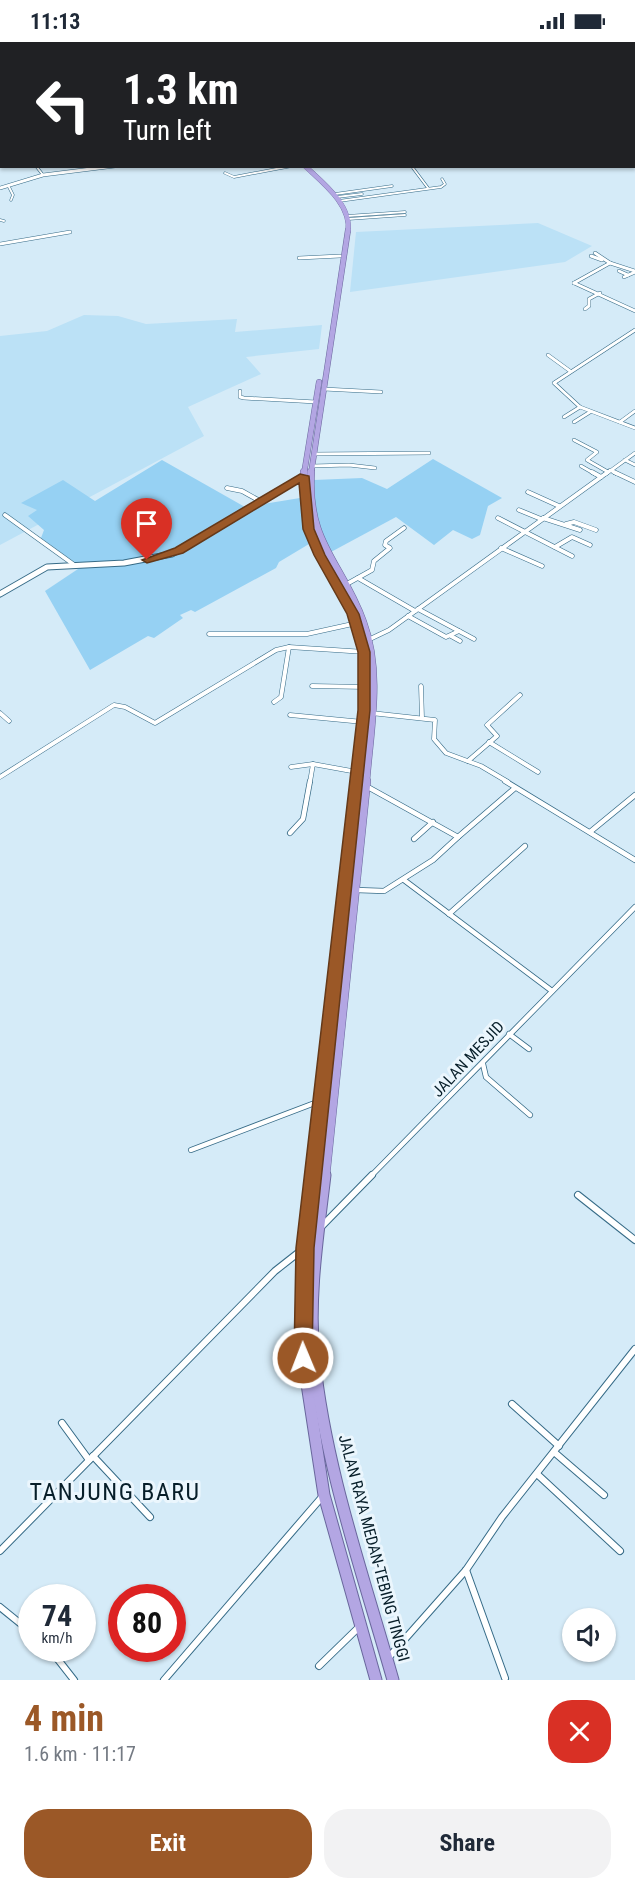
<!DOCTYPE html>
<meta charset="utf-8">
<style>
body{margin:0;font-family:"Roboto Condensed",sans-serif;background:#f2f2f3;color:#1f2937;height:100vh;display:flex;flex-direction:column;font-size:22px;white-space:nowrap}
*{box-sizing:border-box;margin:0}
p{font-size:20px;color:#747a83}
.icon{flex:none;width:33px;height:33px;fill:none;stroke:currentColor;stroke-width:2;stroke-linecap:round;stroke-linejoin:round}
.map{position:relative;height:1638px;overflow:hidden}
.sheet{display:flex;flex-direction:column;background:#fff;flex:1}
.sheet>*{flex:none}
.banner{position:absolute;left:0px;top:0px;width:636px;height:126px;box-shadow:0 2px 4px #0004;background:#202124;color:#fff;overflow:hidden}
.fabs{position:absolute;left:562px;top:1566px;display:grid;gap:12px}
.fabs a{display:grid;place-items:center;width:54px;height:54px;border-radius:50%;background:#fff;box-shadow:0 2px 4px #0004;font-size:30px}
.speed{position:absolute;left:18px;top:1542px;display:flex;gap:12px;font-size:30px;font-weight:700;text-align:center}
.speed>*{display:grid;place-content:center;width:78px;height:78px;border-radius:50%;background:#fff;box-shadow:0 2px 4px #0004;line-height:1}
.speed small{font-size:15px;font-weight:400}
.speed .limit{border:9px solid #d22;background:#fff;color:#111}
.pin{position:absolute;display:grid;place-items:center;width:51px;height:51px;color:#fff;margin:-62px -26px;border-radius:50% 50% 50% 0;rotate:-45deg;box-shadow:0 0 6px #0007}
.pin .icon{rotate:45deg}
.me{position:absolute;width:66px;margin:-33px;rotate:359deg;stroke-linejoin:round;filter:drop-shadow(0 0 4px #0008)}
.turn{display:flex;align-items:center;gap:21px;height:126px;padding:0 24px;font-size:27px}
.turn .icon{width:78px;height:78px;stroke-width:2.5}
.turn b{display:block;font-size:42px;line-height:51px}
.round{display:grid;place-items:center;flex:none;width:63px;height:63px;border-radius:24px;background:#f2f2f3}
.overview{display:flex;align-items:center;justify-content:space-between;height:102px;padding:0 24px}
h1{font-size:36px;font-weight:700;line-height:45px;color:#9b5827}
.button{display:flex;gap:12px;margin-top:auto;padding:12px 24px}
.button a{flex:1;height:69px;border-radius:24px;background:#9b5827;color:#fff;font-size:24px;font-weight:700;line-height:69px;text-align:center}
.button a+a{background:#f2f2f3;color:#1f2937}
.status{display:flex;justify-content:space-between;align-items:center;height:42px;padding:0 30px;background:#fff;direction:ltr}
.status svg{height:16px;fill:currentColor}
.map>svg:first-child{display:block}
.built{fill:#bbe1f6}
.green{fill:#96d1f3}
.lines{fill:none;stroke-linecap:round;stroke-linejoin:round}
.minor-far4-casing{stroke:#366b87;stroke-width:3}
.minor-far3-casing{stroke:#366b87;stroke-width:4}
.minor-far2-casing{stroke:#366b87;stroke-width:5}
.minor-far1-casing{stroke:#366b87;stroke-width:6}
.minor-casing{stroke:#366b87;stroke-width:8}
.tertiary-far1-casing{stroke:#366b87;stroke-width:4}
.tertiary-casing{stroke:#366b87;stroke-width:7}
.secondary-casing{stroke:#366b87;stroke-width:4.5}
.trunk-far4-casing{stroke:#6a679d;stroke-width:5}
.trunk-far3-casing{stroke:#6a679d;stroke-width:6}
.trunk-far2-casing{stroke:#6a679d;stroke-width:8}
.trunk-far1-casing{stroke:#6a679d;stroke-width:10}
.trunk-casing{stroke:#6a679d;stroke-width:13}
.motorway-casing{stroke:#6a679d;stroke-width:5}
.minor-far4{stroke:#fff;stroke-width:2}
.minor-far3{stroke:#fff;stroke-width:3}
.minor-far2{stroke:#fff;stroke-width:4}
.minor-far1{stroke:#fff;stroke-width:4.5}
.minor{stroke:#fff;stroke-width:6}
.tertiary-far1{stroke:#fff;stroke-width:3}
.tertiary{stroke:#fff;stroke-width:5}
.secondary{stroke:#fff;stroke-width:4}
.trunk-far4{stroke:#b3a6e3;stroke-width:4.5}
.trunk-far3{stroke:#b3a6e3;stroke-width:5}
.trunk-far2{stroke:#b3a6e3;stroke-width:7}
.trunk-far1{stroke:#b3a6e3;stroke-width:9}
.trunk{stroke:#b3a6e3;stroke-width:11}
.motorway{stroke:#a08fdc;stroke-width:4.5}
.route{fill:#9b5827;stroke:#653919;stroke-width:1.5}
.labels{text-anchor:middle;dominant-baseline:central;stroke-width:6;stroke-linejoin:round;paint-order:stroke}
.street-label{font-size:16px;fill:#071e29;stroke:#ebf6fd}
.near-quarter-label{font-size:24px;letter-spacing:1.5px;fill:#071e29;stroke:#ebf6fd}
</style>
<div class="status"><b>11:13</b><svg viewBox="0 0 49 12"><path d="M0 12V9h3v3zM5 12V6h3v6zM10 12V3h3v9zM15 12V0h3v12zM26 1h20v11H26zM47 4h2v5h-2z"/></svg></div>
<div class="map">
<svg width="635" height="1638" viewBox="0 0 635 1638">
<rect width="100%" height="100%" fill="#d5ebf8"/>
<g class="built">
<polygon points="538,181 592,204 565,220 350,250 356,190"/>
<polygon points="84,273 118,274 146,282 237,277 235,290 322,283 319,307 246,315 261,332 188,365 204,394 0,503 0,294 47,289"/>
</g>
<g class="green">
<polygon points="433,417 502,456 488,464 480,493 472,497 453,488 434,503 396,475 331,510 316,478 314,438 362,436 387,447"/>
<polygon points="162,418 245,465 300,456 309,502 279,520 276,526 195,570 191,568 180,573 183,576 154,596 148,594 90,628 45,549 81,525 41,496 44,488 28,474 37,468 21,461 63,438 95,459"/>
</g>
<g class="lines">
<defs>
<g id="minor-far4">
<polyline points="278,0 282,0"/>
<polyline points="553,1 559,0"/>
<polyline points="36,124 43,133"/>
<polyline points="413,126 428,146"/>
<polyline points="225,131 234,135 292,124"/>
<polyline points="9,145 13,153 11,158"/>
<polyline points="335,152 392,144"/>
<polyline points="337,155 362,152"/>
<polyline points="339,159 441,145 445,142 442,137"/>
<polyline points="347,174 405,170"/>
<polyline points="348,177 405,173"/>
<polyline points="0,178 4,179"/>
</g>
<g id="minor-far3">
<polyline points="0,202 70,190"/>
<polyline points="595,211 610,221"/>
<polyline points="591,214 602,218"/>
<polyline points="299,216 340,214"/>
<polyline points="619,229 628,233"/>
<polyline points="624,235 635,230"/>
<polyline points="574,241 610,221 635,229"/>
<polyline points="574,241 635,269"/>
<polyline points="585,267 589,264 589,257 600,251"/>
<polyline points="635,288 554,341 580,365 635,386"/>
<polyline points="548,313 570,329"/>
<polyline points="324,347 381,350"/>
<polyline points="240,349 240,355 244,356 316,360"/>
<polyline points="564,375 580,365"/>
<polyline points="574,380 590,370"/>
<polyline points="620,380 635,369"/>
<polyline points="574,398 597,410 587,418 608,430"/>
<polyline points="314,412 429,411"/>
<polyline points="625,418 635,423"/>
<polyline points="312,424 349,423 375,426"/>
<polyline points="581,424 595,432"/>
<polyline points="610,428 617,432"/>
<polyline points="606,432 635,411"/>
</g>
<g id="minor-far2">
<polyline points="592,430 601,435"/>
<polyline points="614,430 635,440"/>
<polyline points="227,446 242,449 260,459"/>
<polyline points="528,450 559,464"/>
<polyline points="519,468 541,477"/>
<polyline points="5,473 73,522"/>
<polyline points="498,476 572,514"/>
<polyline points="543,476 580,488"/>
<polyline points="566,482 574,480 596,488"/>
<polyline points="555,505 572,495 590,503"/>
<polyline points="501,506 542,524"/>
<polyline points="358,536 415,569"/>
<polyline points="345,543 372,528 374,519 390,506 385,503 386,499 404,486"/>
<polyline points="418,567 474,597"/>
<polyline points="408,574 446,595 459,589"/>
<polyline points="209,592 307,592 357,581"/>
<polyline points="451,594 460,599"/>
<polyline points="368,598 389,588 608,430"/>
<polyline points="312,644 366,645"/>
<polyline points="421,644 422,676"/>
<polyline points="274,660 281,655 289,605"/>
<polyline points="0,671 9,679"/>
<polyline points="371,671 435,678 434,697 446,711 481,724 508,740"/>
<polyline points="290,673 363,680"/>
<polyline points="489,700 538,730"/>
<polyline points="468,719 497,694 487,683 520,653"/>
<polyline points="291,725 313,722"/>
<polyline points="0,735 114,663 125,665 155,681 276,608 289,605 365,610"/>
<polyline points="310,740 313,722 357,730"/>
</g>
<g id="minor-far1">
<polyline points="505,739 635,818"/>
<polyline points="366,744 458,795 515,746"/>
<polyline points="590,790 635,753"/>
<polyline points="290,791 303,777 310,739"/>
<polyline points="414,797 433,780"/>
<polyline points="404,838 552,949"/>
<polyline points="356,848 384,849 433,818 458,795"/>
<polyline points="449,872 525,804"/>
<polyline points="509,992 529,1007"/>
<polyline points="483,1022 486,1035 530,1073"/>
<polyline points="191,1108 320,1059"/>
<polyline points="370,1135 635,865"/>
</g>
<g id="minor">
<polyline points="578,1153 635,1198"/>
<polyline points="322,1184 372,1133"/>
<polyline points="512,1362 559,1404"/>
<polyline points="62,1381 89,1418"/>
<polyline points="554,1410 604,1453"/>
<polyline points="93,1414 150,1475"/>
<polyline points="537,1432 620,1509"/>
<polyline points="0,1509 275,1229 303,1207"/>
<polyline points="466,1528 505,1636"/>
<polyline points="0,1565 32,1591"/>
<polyline points="49,1606 74,1638"/>
<polyline points="389,1615 466,1528 502,1475 635,1307"/>
<polyline points="319,1624 359,1585"/>
<polyline points="164,1638 322,1455"/>
</g>
<g id="tertiary-far1">
<polyline points="591,0 594,2"/>
<polyline points="0,146 43,133 115,124"/>
</g>
<polyline id="tertiary" points="0,552 47,525 124,521 172,512 304,434"/>
<polyline id="secondary" points="251,0 253,2"/>
<path id="trunk-far4" d="M 305,124 C 323,141 352,163 348,190"/>
<g id="trunk-far3">
<polyline points="304,432 319,340"/>
<polyline points="311,432 348,188"/>
</g>
<g id="trunk-far2">
<path d="M 304,430 C 303,453 304,477 313,498 C 326,532 350,558 360,593 C 372,641 361,692 356,740"/>
<path d="M 311,430 C 306,501 342,521 363,580 C 382,631 370,688 366,740"/>
</g>
<g id="trunk-far1">
<polyline points="313,1135 356,739"/>
<polyline points="325,1135 366,739"/>
</g>
<g id="trunk">
<polyline points="313,1133 305,1206 303,1316 324,1453 376,1638"/>
<path d="M 325,1133 C 318,1193 308,1255 314,1315 C 325,1425 363,1532 393,1638"/>
</g>
<polyline id="motorway" points="69,2 77,0"/>
</defs>
<use href="#minor-far4" class="minor-far4-casing"/>
<use href="#minor-far3" class="minor-far3-casing"/>
<use href="#minor-far2" class="minor-far2-casing"/>
<use href="#minor-far1" class="minor-far1-casing"/>
<use href="#minor" class="minor-casing"/>
<use href="#tertiary-far1" class="tertiary-far1-casing"/>
<use href="#tertiary" class="tertiary-casing"/>
<use href="#secondary" class="secondary-casing"/>
<use href="#trunk-far4" class="trunk-far4-casing"/>
<use href="#trunk-far3" class="trunk-far3-casing"/>
<use href="#trunk-far2" class="trunk-far2-casing"/>
<use href="#trunk-far1" class="trunk-far1-casing"/>
<use href="#trunk" class="trunk-casing"/>
<use href="#motorway" class="motorway-casing"/>
<use href="#minor-far4" class="minor-far4"/>
<use href="#minor-far3" class="minor-far3"/>
<use href="#minor-far2" class="minor-far2"/>
<use href="#minor-far1" class="minor-far1"/>
<use href="#minor" class="minor"/>
<use href="#tertiary-far1" class="tertiary-far1"/>
<use href="#tertiary" class="tertiary"/>
<use href="#secondary" class="secondary"/>
<use href="#trunk-far4" class="trunk-far4"/>
<use href="#trunk-far3" class="trunk-far3"/>
<use href="#trunk-far2" class="trunk-far2"/>
<use href="#trunk-far1" class="trunk-far1"/>
<use href="#trunk" class="trunk"/>
<use href="#motorway" class="motorway"/>
</g>
<polygon class="route" points="300,432 309,434 314,487 325,513 359,572 370,610 370,668 314,1206 312,1316 309,1323 303,1325 296,1323 294,1316 296,1206 358,668 358,610 347,572 314,513 303,487 299,441 183,511 147,521 142,518 175,506"/>
<g class="labels">
<g class="street-label">
<text transform="translate(468 1017) rotate(-47)">JALAN MESJID</text>
<text transform="translate(374 1506) rotate(75)">JALAN RAYA MEDAN-TEBING TINGGI</text>
</g>
<g class="near-quarter-label">
<text x="115" y="1450">TANJUNG BARU</text>
</g>
</g>
</svg>
<div class="fabs">
<a><svg class="icon" aria-label="sound" viewBox="0 0 24 24"><path d="M4 9h4l5-4v14l-5-4H4zM17 9q2 3 0 6"/></svg></a>
</div>
<div class="speed"><div>74<small>km/h</small></div><div class="limit">80</div></div>
<div class="pin" style="left:147px;top:518px;background:#d93025"><svg class="icon" aria-label="arrive" viewBox="0 0 24 24"><path d="M6 21V4h12l-3 4 3 4H6"/></svg></div>
<svg class="me" style="left:303px;top:1316px" viewBox="-20 -20 40 40"><circle r="17" fill="#9b5827" stroke="#fff" stroke-width="3"/><path d="M0-11L8 9 0 5-8 9z" fill="#fff"/></svg>
<div class="banner">
<div class="turn"><svg class="icon" aria-label="left" viewBox="0 0 24 24"><path d="M17 20v-9H6M10 6l-5 5 5 5"/></svg><div><b>1.3 km</b>Turn left</div></div>
</div>
</div>
<section class="sheet">
<div class="overview"><div><h1>4 min</h1><p>1.6 km · 11:17</p></div><a class="round" style="background:#d93025;color:#fff"><svg class="icon" aria-label="close" viewBox="0 0 24 24"><path d="M6 6l12 12M18 6L6 18"/></svg></a></div>
<div class="button"><a>Exit</a><a>Share</a></div>
</section>
